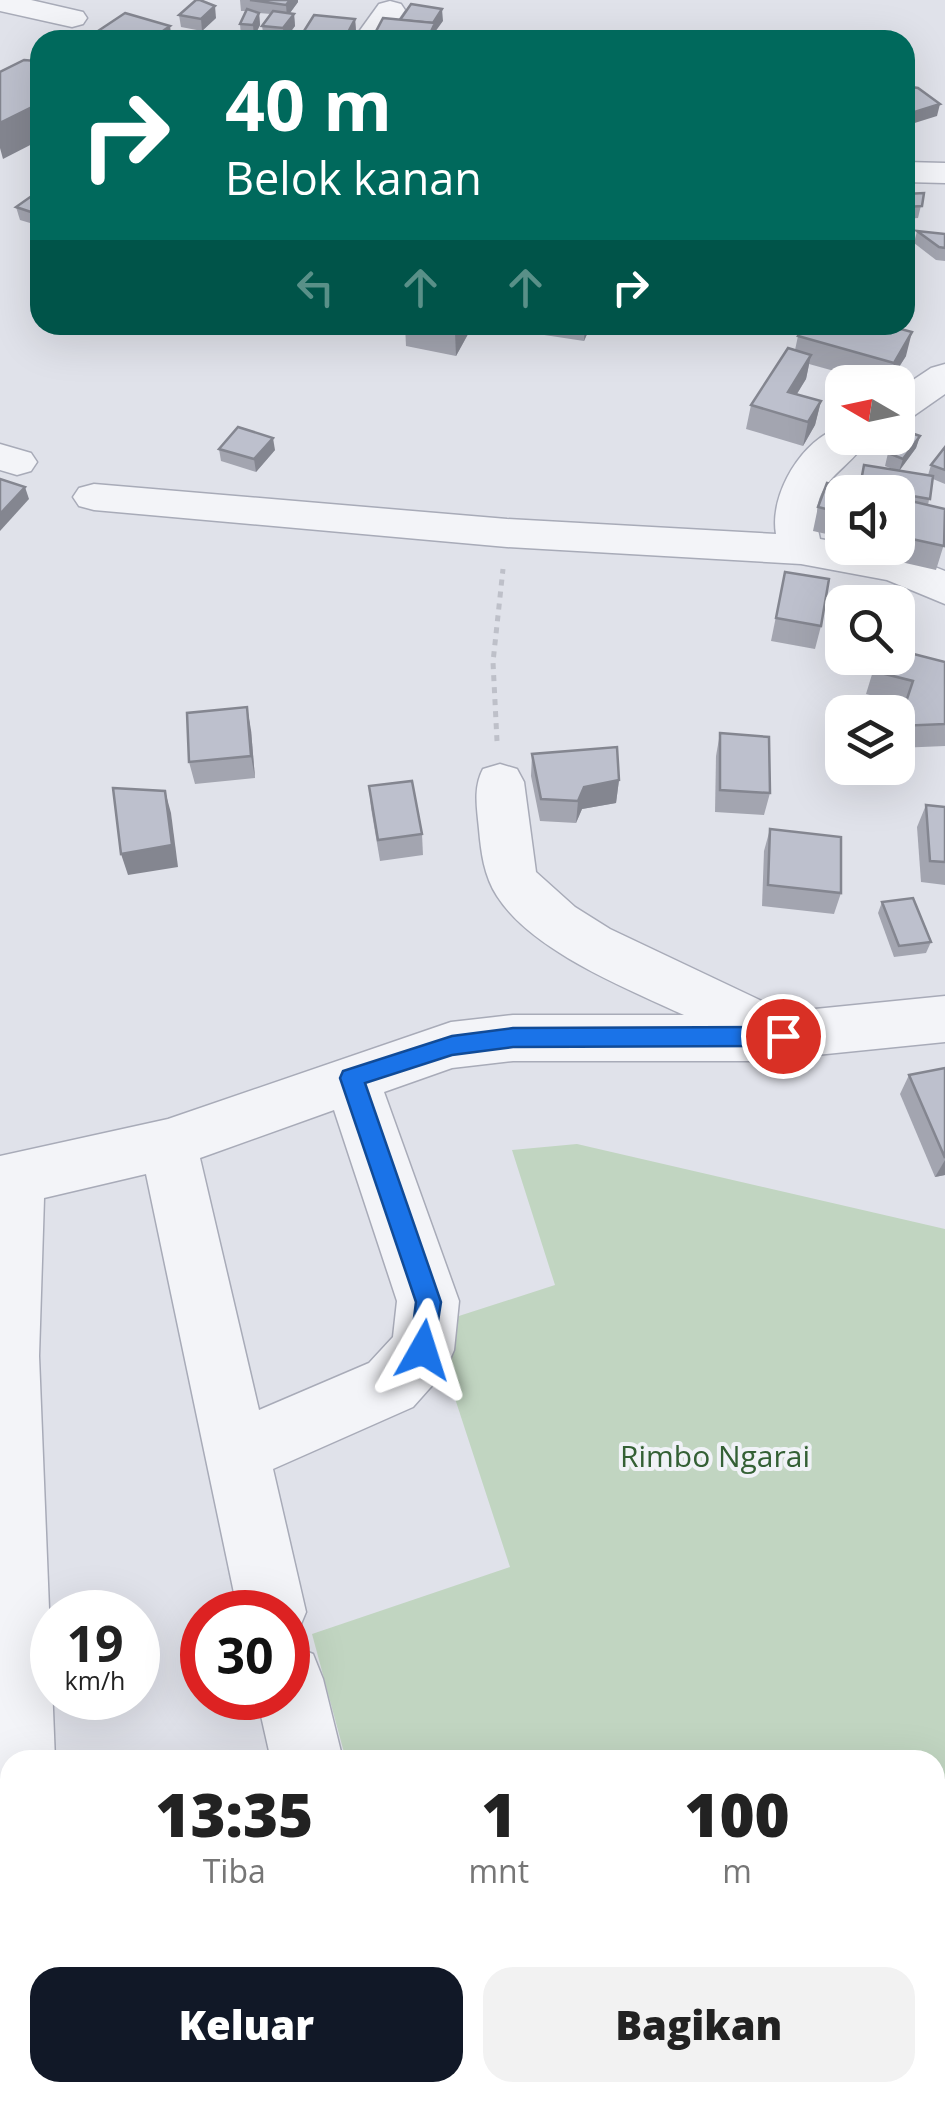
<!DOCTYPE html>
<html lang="id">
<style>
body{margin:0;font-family:"Open Sans",sans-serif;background:#f2f2f2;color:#222;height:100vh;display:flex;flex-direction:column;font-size:38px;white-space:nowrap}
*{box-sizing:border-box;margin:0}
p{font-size:32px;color:#767676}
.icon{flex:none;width:55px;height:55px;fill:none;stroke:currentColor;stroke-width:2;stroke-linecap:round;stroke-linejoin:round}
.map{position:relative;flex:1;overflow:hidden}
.side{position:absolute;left:0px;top:1750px;width:945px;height:352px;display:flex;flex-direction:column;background:#fff;border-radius:30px 30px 0 0;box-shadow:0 10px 40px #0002}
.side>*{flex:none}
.hud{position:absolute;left:30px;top:30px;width:885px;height:305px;border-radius:30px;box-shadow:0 10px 40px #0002;background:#00695c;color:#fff;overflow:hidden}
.needle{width:65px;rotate:279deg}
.fabs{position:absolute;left:825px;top:365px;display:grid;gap:20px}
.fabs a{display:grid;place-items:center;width:90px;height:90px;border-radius:20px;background:#fff;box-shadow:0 10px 40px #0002;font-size:50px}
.speed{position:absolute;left:30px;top:1590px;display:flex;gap:20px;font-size:50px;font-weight:700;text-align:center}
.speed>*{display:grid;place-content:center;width:130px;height:130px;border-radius:50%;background:#fff;box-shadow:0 10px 40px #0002;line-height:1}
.speed small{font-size:25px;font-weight:400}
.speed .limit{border:15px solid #d22;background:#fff;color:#111}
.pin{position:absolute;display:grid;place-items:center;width:85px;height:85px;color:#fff;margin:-42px;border:5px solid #fff;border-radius:50%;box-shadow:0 2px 10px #0007}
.me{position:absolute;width:110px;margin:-55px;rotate:6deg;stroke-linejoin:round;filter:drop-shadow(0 0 8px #0008)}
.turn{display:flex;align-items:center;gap:35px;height:210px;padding:0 30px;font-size:45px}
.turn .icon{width:130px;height:130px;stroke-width:2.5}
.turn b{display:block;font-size:70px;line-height:85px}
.lanes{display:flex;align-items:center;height:95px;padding:0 30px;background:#0003;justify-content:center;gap:50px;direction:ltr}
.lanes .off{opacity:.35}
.eta{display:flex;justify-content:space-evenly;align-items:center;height:170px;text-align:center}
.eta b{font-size:60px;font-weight:800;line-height:70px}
.primary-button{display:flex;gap:20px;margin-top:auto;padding:20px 30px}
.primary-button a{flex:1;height:115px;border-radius:30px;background:#111827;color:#fff;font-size:40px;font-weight:800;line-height:115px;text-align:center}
.primary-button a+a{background:#f2f2f2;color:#222}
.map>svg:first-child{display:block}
.green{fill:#c1d5c1}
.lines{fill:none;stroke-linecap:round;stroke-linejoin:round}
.minor-casing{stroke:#a8abb8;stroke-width:3}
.path{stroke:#bec0c9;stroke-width:5;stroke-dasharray:6 6;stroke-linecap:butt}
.minor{fill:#f3f4f8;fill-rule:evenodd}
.wall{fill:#a3a5b0}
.shaded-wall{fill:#848690}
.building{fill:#bdc0cd;stroke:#848690;stroke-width:2.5}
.route{fill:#1a73e8;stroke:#114b97;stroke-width:2.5}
.labels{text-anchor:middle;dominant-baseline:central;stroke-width:8;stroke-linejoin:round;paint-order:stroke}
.park-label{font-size:30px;fill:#346035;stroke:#f0f2f7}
</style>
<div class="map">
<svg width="945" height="2102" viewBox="0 0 945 2102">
<rect width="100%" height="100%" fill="#e0e2ea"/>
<polygon class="green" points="577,1144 945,1229 945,2102 586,2102 594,2092 935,2092 935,1760 346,1760 312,1634 510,1567 431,1325 555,1285 512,1150"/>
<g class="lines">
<defs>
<g id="minor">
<polygon points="0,0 31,0 83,12 87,18 83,24 72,27 0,11"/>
<polygon points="390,1 401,4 405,10 384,40 353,40 379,4"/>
<polygon points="905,162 945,163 945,183 905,182"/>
<polygon points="945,364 945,394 912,417 898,420 898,390 931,368"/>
<path d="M 842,427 L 842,438 L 869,438 C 843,478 806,479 820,539 L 842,543 L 842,548 L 897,552 L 945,571 L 945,604 L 887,580 L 801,564 L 507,547 L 94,510 L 79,506 L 73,497 L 79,488 L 94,484 L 507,519 L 776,534 C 769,495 802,438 842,427 Z"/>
<polygon points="0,444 31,453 37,462 31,471 17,475 0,470"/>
<path d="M 500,764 L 517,769 L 524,782 L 536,872 L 575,907 L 610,929 L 785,1012 L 945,996 L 945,1042 L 758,1061 L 513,1061 L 452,1068 L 384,1092 L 459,1301 L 454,1350 L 445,1371 L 413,1407 L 273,1469 L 306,1612 L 296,1636 L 288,1640 L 288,1612 L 238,1612 L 146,1174 L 44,1198 L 39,1356 L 55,1760 L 10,1760 L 10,1792 L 0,1788 L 0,1156 L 168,1119 L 451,1022 L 513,1015 L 684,1015 C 626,988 532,951 497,896 C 484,876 481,852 479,829 C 477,808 473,788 483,769 ZM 334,1110 L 397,1301 L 393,1337 L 369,1363 L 259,1410 L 200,1158 Z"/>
<polygon points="288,1644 313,1654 323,1679 343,1760 271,1760 257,1698 288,1698"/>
</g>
</defs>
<use href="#minor" class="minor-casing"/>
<polyline class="path" points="497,741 493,662 503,569"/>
<use href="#minor" class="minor"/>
</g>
<g class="wall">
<polygon points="240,0 298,0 298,2 290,13 294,14 295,26 285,40 264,38 262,26 271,14 259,13 260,25 254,37 241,36 240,24 246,11 241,11"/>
<polygon points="179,15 216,18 202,31 181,27"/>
<polygon points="355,19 356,31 351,40 305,40 304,31"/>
<polygon points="95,33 172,40 97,40"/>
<polygon points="924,193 918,218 905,219 905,194"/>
<polygon points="40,197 40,226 20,220 16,207"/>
<polygon points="917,231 945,234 945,261 936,260 914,243"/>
<polygon points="405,325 473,325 456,356 406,346"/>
<polygon points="531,325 591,325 584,341 531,333"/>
<polygon points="798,336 906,356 890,382 874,382 809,364 806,379 797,394 821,401 815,425 803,446 746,429 751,405 795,350"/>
<polygon points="905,431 920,436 916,448 900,470 928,475 931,465 945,447 945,484 933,479 928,505 945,509 945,541 936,570 879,557 881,548 898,548 898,492 842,492 842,529 840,537 813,531 818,507 827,483 857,490 864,465 895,470 885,466 888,453"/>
<polygon points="219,449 275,450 256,472 221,461"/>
<polygon points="785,572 821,626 815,649 771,641"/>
<polygon points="877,658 945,662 945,746 898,748 898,727 905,704 866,694"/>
<polygon points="251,730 255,778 195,784 189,762"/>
<polygon points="720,733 770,793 764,815 715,812 716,756"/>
<polygon points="833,737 842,738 842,768 867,768 866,773 831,771 829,749"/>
<polygon points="532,754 619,780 616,803 582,809 576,823 540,821 531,776"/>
<polygon points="369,786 422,834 423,855 380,861 371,808"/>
<polygon points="926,805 945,807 945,885 921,882 917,827"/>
<polygon points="770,829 841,893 834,914 762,906 764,851"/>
<polygon points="882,902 931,942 926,953 894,957 878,913"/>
<polygon points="945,1068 945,1175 935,1177 900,1094 909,1075"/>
</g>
<g class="shaded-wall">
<polygon points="290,0 298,0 298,2 287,17 286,5"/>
<polygon points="215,6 216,18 202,31 201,19"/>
<polygon points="442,9 443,21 435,32 435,40 427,40 429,29"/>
<polygon points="259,13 260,25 254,37 253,25"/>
<polygon points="294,14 295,26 284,40 283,28"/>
<polygon points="355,19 356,31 351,40 346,40 346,36"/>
<polygon points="170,26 172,40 150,40"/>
<polygon points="40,103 40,140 3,159 0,148 0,123"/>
<polygon points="940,104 937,116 905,126 905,115"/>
<polygon points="459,325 473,325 456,356 455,332"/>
<polygon points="585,325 591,325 584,341"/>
<polygon points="912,332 906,356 889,382 894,363"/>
<polygon points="811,355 806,379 783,416 788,392"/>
<polygon points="821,401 815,425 803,446 808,422"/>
<polygon points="920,436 916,448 899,471 903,459"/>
<polygon points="273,438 275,450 256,472 254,459"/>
<polygon points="25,487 29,499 0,531 0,514"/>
<polygon points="247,707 251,730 255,778 251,756"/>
<polygon points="619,780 616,803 582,809 576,823 578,801 584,787"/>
<polygon points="165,791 171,813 178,867 128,875 121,854"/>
<polygon points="945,1160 945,1175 935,1177"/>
</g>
<g class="building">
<polygon points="196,0 200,0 215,6 201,19 179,15"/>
<polygon points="250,0 290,0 286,5"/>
<polygon points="411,4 442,9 433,23 400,20"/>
<polygon points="247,9 259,13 253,25 240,24"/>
<polygon points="273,11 294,14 283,28 262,26"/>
<polygon points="125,13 170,26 150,40 137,37 133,40 120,40 95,33"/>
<polygon points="314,15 355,19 346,36 304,31"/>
<polygon points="383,18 435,23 427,40 404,40 373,37"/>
<polygon points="24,60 37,61 34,68 40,71 40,103 0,123 0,72"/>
<polygon points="905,86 918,88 940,104 905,115"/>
<polygon points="924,193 922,206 905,207 905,194"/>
<polygon points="33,195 40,197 40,215 16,207"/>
<polygon points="917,231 945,234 945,248 939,247"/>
<polygon points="421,325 459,325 455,332"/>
<polygon points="805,325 886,325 912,332 894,363 798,336"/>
<polygon points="788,348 811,355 788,392 821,401 808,422 751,405"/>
<polygon points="238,427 273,438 254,459 219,449"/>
<polygon points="905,431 920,436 903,459 888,453"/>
<polygon points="945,447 945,470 931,465"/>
<polygon points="864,465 933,476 930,499 860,487"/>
<polygon points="0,479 25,487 0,514"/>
<polygon points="827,483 870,492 842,492 842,513 818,507"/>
<polygon points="898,498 945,509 944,546 898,536"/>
<polygon points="785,572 829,579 821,626 776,618"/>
<polygon points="898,650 945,662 945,724 898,726 913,681 873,671 877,658 898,658"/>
<polygon points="247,707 251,756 189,762 187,713"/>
<polygon points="720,733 769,737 770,793 720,790"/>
<polygon points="833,737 842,738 842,760 834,759"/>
<polygon points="617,747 619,780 584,787 578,801 541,799 532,754"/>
<polygon points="412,781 422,834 378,840 369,786"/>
<polygon points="113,788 165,791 172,845 121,854"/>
<polygon points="926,805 945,807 945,862 930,861"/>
<polygon points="770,829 841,837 841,893 768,885"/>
<polygon points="913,898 931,942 899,946 882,902"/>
<polygon points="945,1068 945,1158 909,1075"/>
</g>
<polygon class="route" points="783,1027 791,1030 794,1036 791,1043 783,1046 513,1047 452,1055 365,1083 441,1302 432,1359 423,1363 414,1359 410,1350 416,1302 340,1078 343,1071 452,1036 513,1028"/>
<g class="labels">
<g class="park-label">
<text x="715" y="1455">Rimbo Ngarai</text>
</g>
</g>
</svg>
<div class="fabs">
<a><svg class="needle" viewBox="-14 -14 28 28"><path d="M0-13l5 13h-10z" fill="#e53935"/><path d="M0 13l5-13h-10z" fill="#767676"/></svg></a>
<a><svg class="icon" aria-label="sound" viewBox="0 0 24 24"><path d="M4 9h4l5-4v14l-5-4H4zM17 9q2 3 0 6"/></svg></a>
<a><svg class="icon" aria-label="search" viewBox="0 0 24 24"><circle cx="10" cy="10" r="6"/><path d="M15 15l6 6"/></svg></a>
<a><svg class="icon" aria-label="layers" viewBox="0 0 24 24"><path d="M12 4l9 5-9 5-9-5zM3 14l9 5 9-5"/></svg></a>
</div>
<div class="speed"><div>19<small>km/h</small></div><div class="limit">30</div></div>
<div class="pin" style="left:783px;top:1036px;background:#d93025"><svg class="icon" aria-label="arrive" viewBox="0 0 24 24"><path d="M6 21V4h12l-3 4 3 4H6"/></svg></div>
<svg class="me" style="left:423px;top:1350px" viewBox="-20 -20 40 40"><path d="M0-17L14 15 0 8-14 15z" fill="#1a73e8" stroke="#fff" stroke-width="4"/></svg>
<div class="hud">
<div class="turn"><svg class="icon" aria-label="right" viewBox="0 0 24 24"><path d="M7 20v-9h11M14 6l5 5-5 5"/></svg><div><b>40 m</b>Belok kanan</div></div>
<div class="lanes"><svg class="icon off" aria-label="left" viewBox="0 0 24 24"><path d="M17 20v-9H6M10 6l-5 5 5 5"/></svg><svg class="icon off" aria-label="ahead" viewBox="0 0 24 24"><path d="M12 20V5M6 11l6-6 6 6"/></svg><svg class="icon off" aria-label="ahead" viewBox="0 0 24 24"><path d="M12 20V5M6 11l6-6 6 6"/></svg><svg class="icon" aria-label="right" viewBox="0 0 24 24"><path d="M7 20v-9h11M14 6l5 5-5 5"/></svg></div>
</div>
<section class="side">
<div class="eta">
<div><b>13:35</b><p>Tiba</p></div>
<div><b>1</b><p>mnt</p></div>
<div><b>100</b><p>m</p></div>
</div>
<div class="primary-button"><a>Keluar</a><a>Bagikan</a></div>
</section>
</div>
